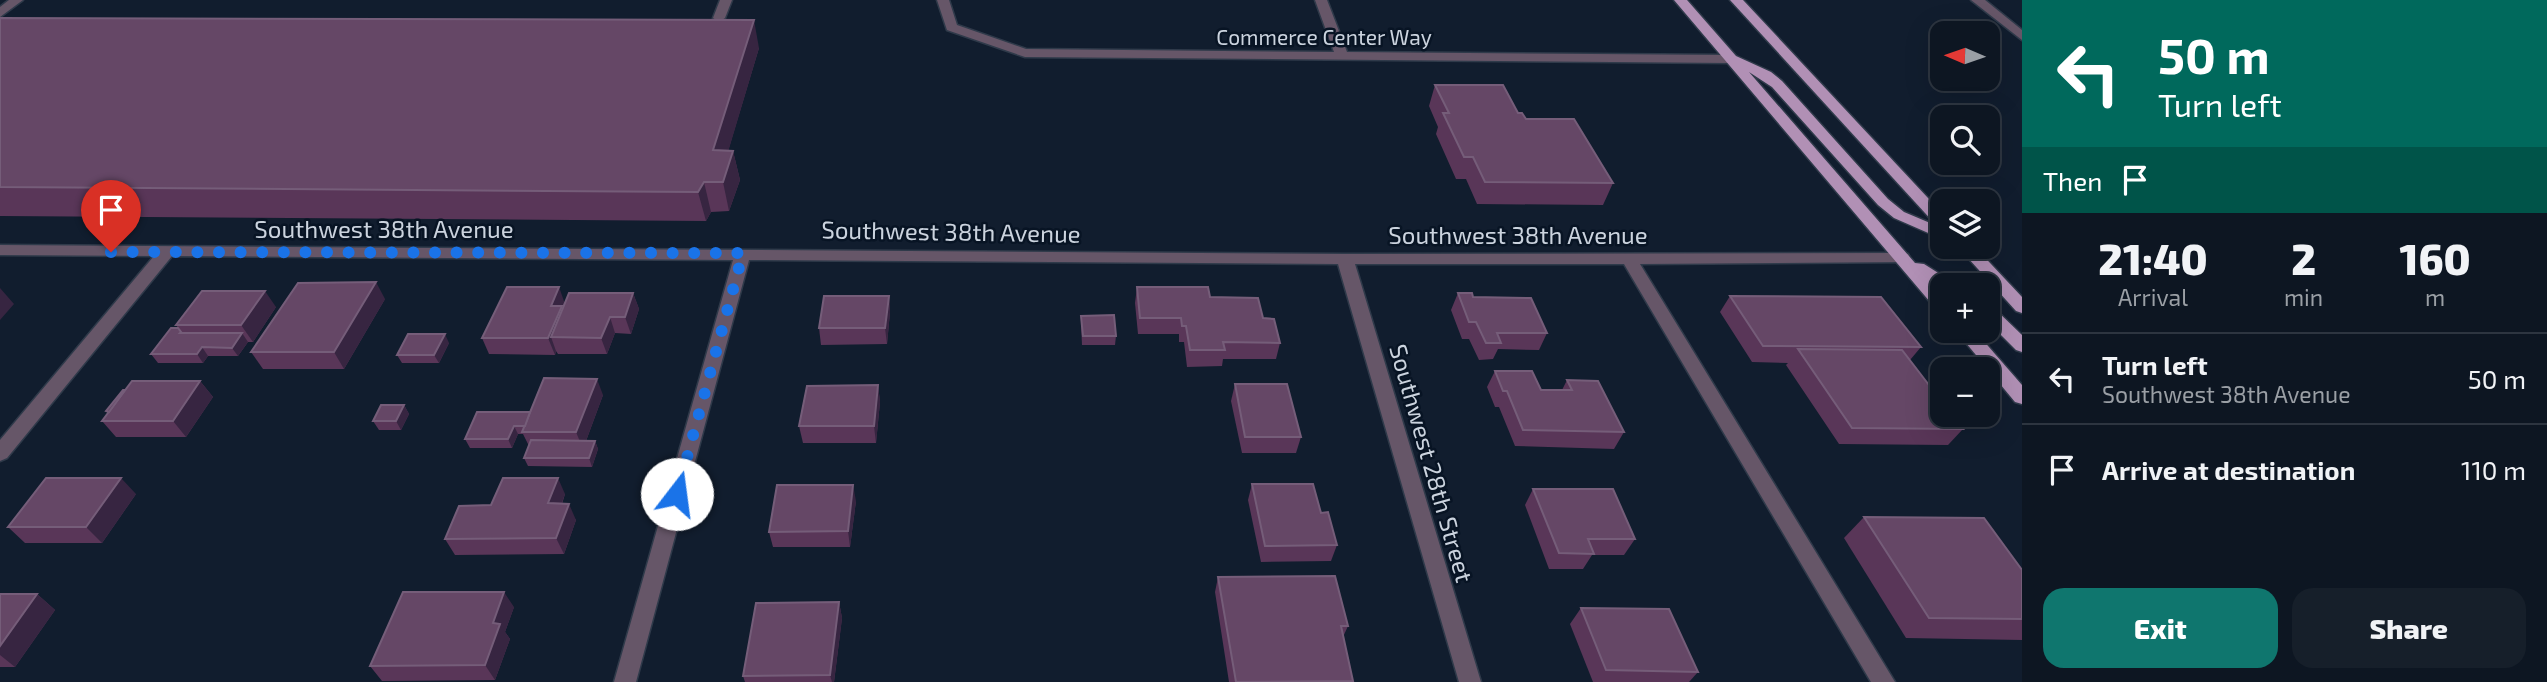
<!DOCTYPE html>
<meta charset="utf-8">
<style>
body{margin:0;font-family:"Exo 2",sans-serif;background:#161f2a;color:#f1f3f6;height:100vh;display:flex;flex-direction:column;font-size:26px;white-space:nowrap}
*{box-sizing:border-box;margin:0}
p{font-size:23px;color:#9a9fa5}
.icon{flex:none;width:38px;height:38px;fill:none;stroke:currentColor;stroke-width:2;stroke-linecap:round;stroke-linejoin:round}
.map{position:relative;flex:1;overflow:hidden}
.sheet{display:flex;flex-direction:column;background:#0d1622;width:525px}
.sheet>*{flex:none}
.banner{background:#00695c;color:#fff;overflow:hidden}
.needle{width:46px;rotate:272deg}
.buttons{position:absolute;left:1930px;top:21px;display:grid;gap:14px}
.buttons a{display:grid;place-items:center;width:70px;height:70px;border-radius:14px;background:#0d1622;box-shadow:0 7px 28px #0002,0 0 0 2px #2d3540;font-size:35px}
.pin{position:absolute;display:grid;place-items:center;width:60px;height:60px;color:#fff;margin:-72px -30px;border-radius:50% 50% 50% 0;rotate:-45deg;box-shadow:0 0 7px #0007}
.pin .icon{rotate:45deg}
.me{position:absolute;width:77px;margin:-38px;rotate:15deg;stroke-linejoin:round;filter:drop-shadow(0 0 5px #0008)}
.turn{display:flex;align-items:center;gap:24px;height:147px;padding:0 21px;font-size:32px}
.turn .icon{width:91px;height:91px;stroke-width:2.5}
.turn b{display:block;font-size:49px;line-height:60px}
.then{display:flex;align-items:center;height:66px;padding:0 21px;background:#0003;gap:14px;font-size:26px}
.eta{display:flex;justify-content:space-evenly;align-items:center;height:119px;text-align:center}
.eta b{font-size:42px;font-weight:800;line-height:49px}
.primary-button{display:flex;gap:14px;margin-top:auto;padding:14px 21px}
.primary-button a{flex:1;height:80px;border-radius:21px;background:#0f766e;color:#fff;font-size:28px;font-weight:800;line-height:80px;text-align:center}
.primary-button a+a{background:#161f2a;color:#f1f3f6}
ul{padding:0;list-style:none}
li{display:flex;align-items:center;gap:21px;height:91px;padding:0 21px;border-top:2px solid #2d3540}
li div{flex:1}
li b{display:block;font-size:26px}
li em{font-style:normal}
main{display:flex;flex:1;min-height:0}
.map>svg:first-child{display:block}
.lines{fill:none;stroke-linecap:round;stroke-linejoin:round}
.minor-casing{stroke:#2f3a4a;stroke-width:3}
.major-casing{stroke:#2f3a4a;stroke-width:3}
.minor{fill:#665668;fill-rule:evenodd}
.major{fill:#b190b5;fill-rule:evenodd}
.wall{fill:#593658}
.shaded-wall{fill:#372541}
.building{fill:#654766;stroke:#755d79;stroke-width:2}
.route{stroke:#1a73e8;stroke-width:12;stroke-dasharray:0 21.6}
.labels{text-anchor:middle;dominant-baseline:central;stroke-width:5;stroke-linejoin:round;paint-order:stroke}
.far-street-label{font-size:21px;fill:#cbd3de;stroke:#081424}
.street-label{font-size:24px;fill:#cbd3de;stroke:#081424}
</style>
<main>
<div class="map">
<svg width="2022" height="682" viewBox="0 0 2022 682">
<rect width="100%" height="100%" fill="#111d2e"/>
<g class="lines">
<defs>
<g id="minor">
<polygon points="9,0 23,0 0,17 0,7"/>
<polygon points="720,0 732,0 725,18 719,22 713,18"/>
<polygon points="937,0 949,0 957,25 1026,49 1334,52 1315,0 1327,0 1347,52 1730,55 1737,59 1730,63 1025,57 947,30"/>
<polygon points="1971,0 1985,0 2022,30 2022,40"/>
<polygon points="0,245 1345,254 1902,253 1908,254 1910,258 1908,262 1640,264 1895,682 1871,682 1624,264 1355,264 1481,682 1459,682 1338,264 749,260 636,682 614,682 733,260 172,256 7,458 0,461 0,440 154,256 0,255"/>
</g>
<g id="major">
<polygon points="1674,0 1687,0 1736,56 1771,72 1782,81 1888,199 1904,212 1942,228 1942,239 1894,218 1878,205 1772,87 1749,72 1915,263 1924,264 1951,281 1953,285 1942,285 1942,290 1936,287 1942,295 1942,311 1936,309"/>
<polygon points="1730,0 1743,0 1942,213 1942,227 1936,225"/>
<polygon points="1958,247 1975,247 2022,297 2022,313 2016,311"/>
<polygon points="1988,306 1994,308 2022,335 2022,352 2016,350 1988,322"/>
<polygon points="1956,331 1975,331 2022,385 2022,404 2015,402"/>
</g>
</defs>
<use href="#minor" class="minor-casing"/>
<use href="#major" class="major-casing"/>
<use href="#minor" class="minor"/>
<use href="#major" class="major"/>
</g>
<g class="wall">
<polygon points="0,18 759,48 728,151 733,151 740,180 729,211 711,212 706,221 0,216"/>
<polygon points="1435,85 1518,113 1613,183 1603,205 1477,204 1466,179 1456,179 1436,134 1438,127 1429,106"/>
<polygon points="1137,287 1210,297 1263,318 1280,343 1276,359 1223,359 1222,366 1187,367 1184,342 1179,342 1179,334 1138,334 1135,303"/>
<polygon points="633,293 639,309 631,334 615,333 607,354 558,354 556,351 555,355 489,354 482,338 565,303"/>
<polygon points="1458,293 1473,297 1547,333 1539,350 1498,349 1493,359 1479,360 1469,339 1462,339 1451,310"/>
<polygon points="889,296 890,312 887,344 821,345 819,328"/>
<polygon points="1730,296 1921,347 1910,360 1963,429 1948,445 1839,444 1786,365 1788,363 1752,362 1720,312"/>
<polygon points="385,299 344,369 263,369 251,352"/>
<polygon points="276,307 253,342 248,342 238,356 208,356 203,363 158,363 151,354 178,328 176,325"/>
<polygon points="1081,316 1116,336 1115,345 1082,345 1081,324"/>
<polygon points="449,343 439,363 402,363 397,355"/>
<polygon points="1495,371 1541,390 1562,390 1567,380 1624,432 1614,449 1515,446 1499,407 1495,407 1487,387"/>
<polygon points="200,381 213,397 186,437 116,437 102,421 108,413 106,411 125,390"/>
<polygon points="1235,384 1301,437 1296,453 1242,453 1231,401"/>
<polygon points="878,385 880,402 876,443 803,443 799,426"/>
<polygon points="603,395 586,441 595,441 598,449 592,467 528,466 524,458 529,446 523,434 518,434 512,448 470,448 465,439 530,412"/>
<polygon points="404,405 409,414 401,430 379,430 373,421"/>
<polygon points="1252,484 1321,513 1337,545 1331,561 1261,562 1248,500"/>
<polygon points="1533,489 1635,539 1624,555 1592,555 1583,569 1549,569 1525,505"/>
<polygon points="136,494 102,543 25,543 8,527"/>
<polygon points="565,494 562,504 576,520 564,554 455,555 445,539 491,505"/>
<polygon points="856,501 850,547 773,547 769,532"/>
<polygon points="1864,517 2022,570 2022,640 1906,638 1844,538"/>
<polygon points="1218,577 1348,626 1343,637 1353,682 1229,682 1215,592"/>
<polygon points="0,594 37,594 55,610 15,667 0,667"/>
<polygon points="839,602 842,618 834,682 745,682 743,676"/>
<polygon points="514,607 505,632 510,639 495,680 382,681 370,666"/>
<polygon points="1581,608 1698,672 1689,682 1593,682 1570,624"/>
</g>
<g class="shaded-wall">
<polygon points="754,20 759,48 720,179 713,150"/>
<polygon points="733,151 740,180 729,211 723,182"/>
<polygon points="704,182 711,212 706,221 698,192"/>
<polygon points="376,282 385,299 344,369 334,352"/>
<polygon points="559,287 565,304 551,337 556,351 555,355 548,338 551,306"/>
<polygon points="0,288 14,304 0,320"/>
<polygon points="265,291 276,307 253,342 241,325"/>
<polygon points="633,293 639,309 631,334 625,317"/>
<polygon points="889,296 890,312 887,344 885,328"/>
<polygon points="610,317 615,333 607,354 601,338"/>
<polygon points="242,333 248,342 238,356 232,348"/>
<polygon points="445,334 449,343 439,363 434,355"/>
<polygon points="202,347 208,356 203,363 197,354"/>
<polygon points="597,379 603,395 583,449 576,432"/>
<polygon points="200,381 213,397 186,437 173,421"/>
<polygon points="878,385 880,402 876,443 874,426"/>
<polygon points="404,405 409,414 401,430 396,421"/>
<polygon points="514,426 518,434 512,448 508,439"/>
<polygon points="595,441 598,449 592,467 589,458"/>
<polygon points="121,478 136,494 102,543 86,527"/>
<polygon points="558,478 565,494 556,519 548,503"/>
<polygon points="853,485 856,501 850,547 848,531"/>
<polygon points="569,504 576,520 564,554 556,538"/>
<polygon points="504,592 514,607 505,632 510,639 495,680 485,665 493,623"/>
<polygon points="37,594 55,610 15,667 0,655 0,646"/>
<polygon points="839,602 842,618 834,682 832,682 830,675"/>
</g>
<g class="building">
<polygon points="0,18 754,20 713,150 733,151 723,182 704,182 698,192 0,187"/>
<polygon points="1435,85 1503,85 1518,113 1522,113 1526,119 1574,119 1613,183 1485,182 1473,157 1464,157 1443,113 1449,113"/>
<polygon points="376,282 334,352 251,352 298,283"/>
<polygon points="507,287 559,287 551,306 562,306 548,338 482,338"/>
<polygon points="1137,287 1208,287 1210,297 1258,298 1263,318 1274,319 1280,343 1223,342 1225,350 1190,350 1186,326 1182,326 1181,318 1140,318"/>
<polygon points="202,291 265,291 241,325 176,325"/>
<polygon points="569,293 633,293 625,317 610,317 601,338 551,337"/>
<polygon points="1458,293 1472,293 1473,297 1531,298 1547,333 1497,333 1501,343 1486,343 1476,322 1469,322"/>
<polygon points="824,296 889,296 885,328 819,328"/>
<polygon points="1730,296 1881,297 1921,347 1763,346"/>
<polygon points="1114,315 1116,336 1083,336 1081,316"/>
<polygon points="171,328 178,328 181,332 180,333 242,333 232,348 202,347 197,354 151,354"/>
<polygon points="408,334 445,334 434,355 397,355"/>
<polygon points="1798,349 1902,350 1942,402 1942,415 1952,415 1963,429 1852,428"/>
<polygon points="1495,371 1532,371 1541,390 1572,390 1567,380 1598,381 1624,432 1523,430 1507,391 1503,391"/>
<polygon points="544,378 597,379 576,432 522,432"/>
<polygon points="132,381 200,381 173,421 102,421"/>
<polygon points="1235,384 1287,384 1301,437 1245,437"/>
<polygon points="878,385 874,426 799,426 807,386"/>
<polygon points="123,390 125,390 109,412 106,411"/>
<polygon points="381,405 404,405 396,421 373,421"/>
<polygon points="477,412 530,412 525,426 514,426 508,439 465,439"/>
<polygon points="531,440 595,441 589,458 524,458"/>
<polygon points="46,478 121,478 86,527 8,527"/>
<polygon points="503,478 558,478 548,503 569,504 556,538 445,539 459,506 491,505"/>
<polygon points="1252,484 1313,484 1321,513 1328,512 1337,545 1265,546"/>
<polygon points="777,485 853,485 848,531 769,532"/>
<polygon points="1533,489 1613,489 1635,539 1588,539 1594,554 1559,553"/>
<polygon points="1864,517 1984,518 2022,570 2022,619 1929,618"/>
<polygon points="1335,576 1348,626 1341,626 1353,681 1236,682 1218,577"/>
<polygon points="403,592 504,592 493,623 500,624 485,665 370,666"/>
<polygon points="0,594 37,594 0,646"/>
<polygon points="839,602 830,675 743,676 756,603"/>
<polygon points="1581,608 1669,609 1698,672 1606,670"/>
</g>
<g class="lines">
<polyline class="route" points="111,252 743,253 677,494"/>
</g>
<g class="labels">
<g class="far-street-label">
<text x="1324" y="36">Commerce Center Way</text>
</g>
<g class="street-label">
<text x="384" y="228">Southwest 38th Avenue</text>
<text transform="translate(951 231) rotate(1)">Southwest 38th Avenue</text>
<text x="1518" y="234">Southwest 38th Avenue</text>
<text transform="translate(1432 463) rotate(74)">Southwest 28th Street</text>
</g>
</g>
</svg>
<div class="buttons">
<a><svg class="needle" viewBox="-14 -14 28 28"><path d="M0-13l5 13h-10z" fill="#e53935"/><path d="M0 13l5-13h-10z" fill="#9a9fa5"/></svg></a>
<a><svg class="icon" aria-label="search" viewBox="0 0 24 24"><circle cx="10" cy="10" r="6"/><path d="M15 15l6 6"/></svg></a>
<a><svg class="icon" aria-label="layers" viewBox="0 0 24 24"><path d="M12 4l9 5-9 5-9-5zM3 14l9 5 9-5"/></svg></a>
<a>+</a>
<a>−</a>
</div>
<div class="pin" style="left:111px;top:252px;background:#d93025"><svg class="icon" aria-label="arrive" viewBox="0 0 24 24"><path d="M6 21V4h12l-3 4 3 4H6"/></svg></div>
<svg class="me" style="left:677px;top:494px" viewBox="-20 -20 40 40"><circle r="19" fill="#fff"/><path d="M0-13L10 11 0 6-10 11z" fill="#1a73e8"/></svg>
</div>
<section class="sheet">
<div class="banner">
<div class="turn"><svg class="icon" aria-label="left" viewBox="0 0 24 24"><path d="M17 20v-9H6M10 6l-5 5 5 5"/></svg><div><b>50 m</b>Turn left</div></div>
<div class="then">Then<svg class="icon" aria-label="arrive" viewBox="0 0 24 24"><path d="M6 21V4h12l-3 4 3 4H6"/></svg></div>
</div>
<div class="eta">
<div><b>21:40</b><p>Arrival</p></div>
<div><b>2</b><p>min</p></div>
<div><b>160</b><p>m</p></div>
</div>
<ul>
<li><svg class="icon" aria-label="left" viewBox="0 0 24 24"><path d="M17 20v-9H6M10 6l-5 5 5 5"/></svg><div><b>Turn left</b><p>Southwest 38th Avenue</p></div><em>50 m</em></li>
<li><svg class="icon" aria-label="arrive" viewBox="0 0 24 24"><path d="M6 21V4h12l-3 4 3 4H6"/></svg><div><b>Arrive at destination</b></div><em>110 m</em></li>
</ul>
<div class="primary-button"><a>Exit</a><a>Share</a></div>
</section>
</main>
